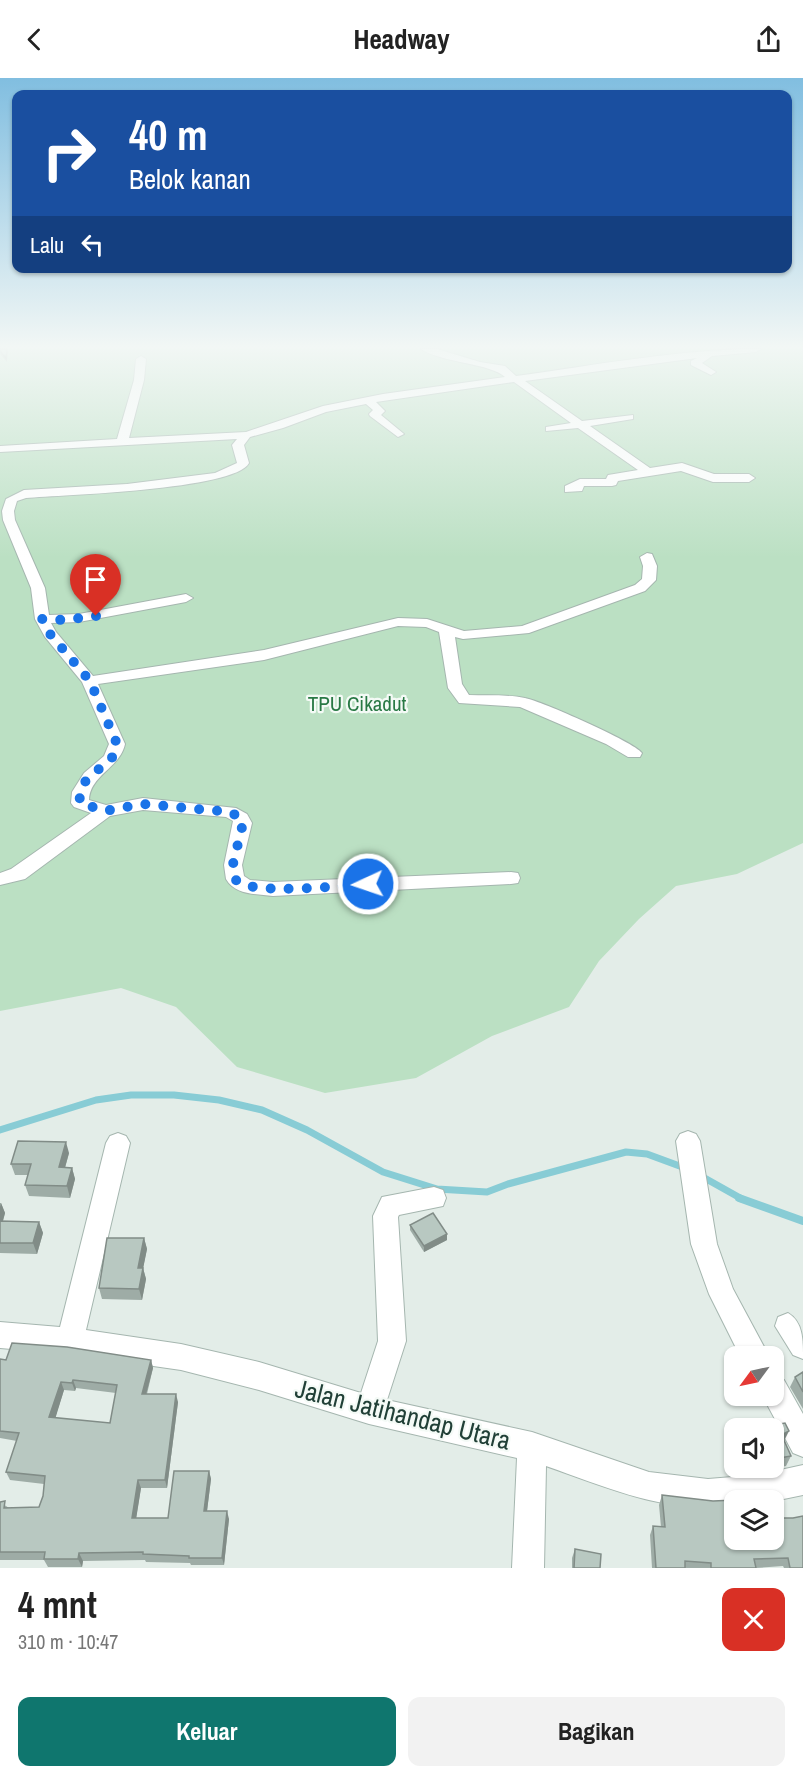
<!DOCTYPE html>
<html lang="id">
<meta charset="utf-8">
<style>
body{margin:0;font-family:"Archivo Narrow",sans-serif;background:#f2f2f2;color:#222;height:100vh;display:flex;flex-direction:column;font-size:22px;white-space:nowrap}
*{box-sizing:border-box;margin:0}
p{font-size:20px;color:#767676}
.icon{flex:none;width:33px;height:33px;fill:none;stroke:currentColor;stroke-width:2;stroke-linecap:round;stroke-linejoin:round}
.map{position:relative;height:1490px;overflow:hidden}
.side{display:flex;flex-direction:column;background:#fff;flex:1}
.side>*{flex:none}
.top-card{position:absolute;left:12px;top:12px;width:780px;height:183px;border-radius:12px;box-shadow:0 2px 4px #0004;background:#1a4fa0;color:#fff;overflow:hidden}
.needle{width:39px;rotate:237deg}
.controls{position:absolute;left:724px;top:1268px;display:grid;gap:12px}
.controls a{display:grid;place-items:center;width:60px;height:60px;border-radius:12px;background:#fff;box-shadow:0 2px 4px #0004;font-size:30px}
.pin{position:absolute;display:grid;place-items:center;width:51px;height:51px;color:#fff;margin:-62px -26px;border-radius:50% 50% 50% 0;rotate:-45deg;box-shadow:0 0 6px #0007}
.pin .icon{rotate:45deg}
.me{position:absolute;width:66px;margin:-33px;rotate:267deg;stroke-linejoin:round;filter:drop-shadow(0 0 4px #0008)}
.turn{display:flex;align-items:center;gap:21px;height:126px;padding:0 18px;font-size:27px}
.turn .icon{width:78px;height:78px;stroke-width:2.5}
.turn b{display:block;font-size:42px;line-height:51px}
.then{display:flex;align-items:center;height:57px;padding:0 18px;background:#0003;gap:12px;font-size:22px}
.round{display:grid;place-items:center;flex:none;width:63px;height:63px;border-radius:12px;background:#f2f2f2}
.headline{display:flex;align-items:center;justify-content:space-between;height:102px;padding:0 18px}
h1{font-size:36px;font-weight:700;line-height:45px}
.primary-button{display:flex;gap:12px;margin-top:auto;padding:12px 18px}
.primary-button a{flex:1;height:69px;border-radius:12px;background:#0f766e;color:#fff;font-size:24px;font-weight:700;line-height:69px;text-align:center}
.primary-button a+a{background:#f2f2f2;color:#222}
header{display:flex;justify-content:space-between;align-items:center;height:78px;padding:0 18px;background:#fff;font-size:27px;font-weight:700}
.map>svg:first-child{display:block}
.green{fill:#bbe0c3}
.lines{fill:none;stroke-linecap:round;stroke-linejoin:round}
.stream-far1{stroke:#88ccd5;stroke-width:7}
.stream{stroke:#88ccd5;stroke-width:8}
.minor-casing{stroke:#a5b6af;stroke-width:2}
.minor{fill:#fff;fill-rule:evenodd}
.wall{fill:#9eaca6;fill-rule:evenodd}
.shaded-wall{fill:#818c87}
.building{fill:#b8c8c1;stroke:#818c87;stroke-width:1.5;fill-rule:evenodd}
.route{stroke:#1a73e8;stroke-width:10;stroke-dasharray:0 18}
.labels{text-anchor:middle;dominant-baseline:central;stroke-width:4.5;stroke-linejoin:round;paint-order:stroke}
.park-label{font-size:21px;fill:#297945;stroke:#f4faf6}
.near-street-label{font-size:26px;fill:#214037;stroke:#f4faf6}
</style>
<header><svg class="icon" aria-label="back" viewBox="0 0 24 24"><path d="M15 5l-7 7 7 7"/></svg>Headway<svg class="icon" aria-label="share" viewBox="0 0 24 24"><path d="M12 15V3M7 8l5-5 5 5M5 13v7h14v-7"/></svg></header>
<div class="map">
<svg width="803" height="1490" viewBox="0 0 803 1490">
<rect width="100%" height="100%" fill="#e3ede8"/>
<polygon class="green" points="0,271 803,271 803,765 737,796 676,808 639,841 599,883 569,929 492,958 416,1000 325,1015 237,989 176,929 121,910 0,933"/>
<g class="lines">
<g class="stream-far1">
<polyline points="0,1052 96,1022 131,1017 174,1017 219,1022 262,1032 307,1052 383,1094 437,1111 487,1114 508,1106 626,1074 647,1076 685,1090"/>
<polyline points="701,1098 742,1121"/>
</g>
<polyline class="stream" points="739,1120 803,1143"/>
<defs>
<g id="minor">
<path d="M 421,271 L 437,271 L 480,284 L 505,288 L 516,298 C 597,287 679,271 761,271 L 756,274 L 712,278 L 702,285 L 716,294 L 711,297 L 691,287 L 691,283 L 697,280 L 525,303 L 582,343 L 633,337 L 633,341 L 590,348 L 650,390 L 682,385 L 714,396 L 749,396 L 755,400 L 749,404 L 713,404 L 681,393 L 618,403 L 616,407 L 612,408 L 584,408 L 582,413 L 565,414 L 565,408 L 580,401 L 606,401 L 608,397 L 638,392 L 578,350 L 546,353 L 546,349 L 571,345 L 514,304 L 376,324 L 385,333 L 381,337 L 404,356 L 398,359 L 370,338 L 369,336 L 373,332 L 366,326 L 326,334 L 283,350 L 250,359 L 244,367 L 249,385 C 235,412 61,417 26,420 L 17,423 L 14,433 L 15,442 L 45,510 L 49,537 L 79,536 L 186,516 L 193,520 L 186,524 L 79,544 L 51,545 L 56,554 L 93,598 L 264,572 L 398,540 L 427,541 L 464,553 L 522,548 L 635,507 L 642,501 L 643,488 L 640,479 L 647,475 L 652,476 L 657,488 L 656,502 L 645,513 L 529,555 L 463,561 L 455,559 L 462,606 L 469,617 C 487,618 507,616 525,620 C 541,623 634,664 642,675 L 640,679 L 628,679 L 606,666 L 520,629 L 459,625 L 448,610 L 439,554 L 426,549 L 398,548 L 264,582 L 98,606 L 125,666 C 120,690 90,697 89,722 L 106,727 L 143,720 L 236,730 L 247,736 L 252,745 L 242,787 L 244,798 L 250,802 L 273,804 L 511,794 L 518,795 L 520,800 L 518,805 L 511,806 L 273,818 C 256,816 235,817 226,801 L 224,787 L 233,743 L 226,739 L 143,732 L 110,738 L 25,801 L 0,807 L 0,795 L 11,791 L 91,735 L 74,729 L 71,725 L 72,714 L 84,695 L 104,678 L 109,666 L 82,604 L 45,559 L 35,541 L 31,510 L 3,442 L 2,433 L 6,421 L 24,412 L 127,406 L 215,395 L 237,385 L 232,367 L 237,361 L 0,374 L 0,368 L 117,361 L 134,302 L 136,281 L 141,278 L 146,281 L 144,302 L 129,360 L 246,354 L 323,328 L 383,316 L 505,299 C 490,285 442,285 421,271 Z"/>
<polygon points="688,1053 696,1056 700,1063 717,1166 733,1211 769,1278 740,1278 709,1216 691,1166 676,1063 680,1056"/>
<path d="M 118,1055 L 126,1058 L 130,1065 L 86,1252 L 181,1266 L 259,1284 L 361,1315 L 378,1263 L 373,1138 L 382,1119 L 434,1109 L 443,1112 L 446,1120 L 443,1128 L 399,1137 L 398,1139 L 406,1263 L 387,1322 L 532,1354 L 649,1394 L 708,1401 L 757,1397 L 803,1387 L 803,1417 L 774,1423 L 735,1422 L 735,1429 C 664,1435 611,1411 546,1388 L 544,1490 L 512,1490 L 517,1380 L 369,1346 L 259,1312 L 181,1292 L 70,1276 L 0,1270 L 0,1244 L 60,1249 L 106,1065 L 110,1058 Z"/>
<path d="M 788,1235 C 803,1244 803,1261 803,1281 L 793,1277 L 775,1248 L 778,1239 Z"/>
<polygon points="774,1298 784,1302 803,1336 803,1379 793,1375 762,1317 774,1317"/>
</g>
</defs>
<use href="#minor" class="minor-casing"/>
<use href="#minor" class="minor"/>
</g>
<g class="wall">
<polygon points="0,271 8,271 7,284 0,276"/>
<polygon points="69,1075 65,1090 72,1090 75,1101 70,1120 29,1118 25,1107 28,1097 15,1097 11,1086"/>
<polygon points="0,1125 1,1125 5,1135 3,1143 39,1144 43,1155 37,1176 0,1175"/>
<polygon points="410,1147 447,1156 447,1162 424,1174 410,1152"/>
<polygon points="144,1160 147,1171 143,1190 146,1201 142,1222 102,1221 99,1210"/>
<path d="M 0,1281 L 6,1282 L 151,1282 L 153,1290 L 147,1316 L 178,1324 L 167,1410 L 141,1410 L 136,1440 L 168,1440 L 209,1393 L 211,1401 L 207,1433 L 229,1441 L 224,1487 L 191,1487 L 190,1485 L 146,1484 L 145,1482 L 83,1483 L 82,1489 L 48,1489 L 44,1482 L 0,1482 L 0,1424 L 9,1430 L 39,1429 L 43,1418 L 44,1406 L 10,1402 L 6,1394 L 17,1363 L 0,1360 ZM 76,1310 L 116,1315 L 110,1345 L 55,1340 L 64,1312 L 75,1313 Z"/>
<polygon points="803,1294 803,1331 790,1309 795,1299"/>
<polygon points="774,1350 784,1362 791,1378 786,1388 739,1396 736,1389 774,1389"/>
<polygon points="731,1354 735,1354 735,1386 727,1364"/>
<polygon points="662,1417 735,1461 774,1461 803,1490 784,1490 783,1488 756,1490 652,1490 650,1457 653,1448 661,1449 659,1427"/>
<polygon points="575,1471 600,1490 572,1490 572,1480"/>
</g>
<g class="shaded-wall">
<polygon points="66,1064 69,1075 62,1100 59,1089"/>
<polygon points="72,1090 75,1101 70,1120 67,1108"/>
<polygon points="1,1125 5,1135 0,1153 0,1129"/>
<polygon points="39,1144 43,1155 37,1176 33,1165"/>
<polygon points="447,1156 447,1162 424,1174 424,1168"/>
<polygon points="144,1160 147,1171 141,1201 138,1190"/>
<polygon points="143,1190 146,1201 142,1222 139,1211"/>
<polygon points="151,1282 153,1290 144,1324 142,1316"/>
<polygon points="73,1302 76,1310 75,1313 72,1305"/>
<polygon points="61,1304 64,1312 53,1348 49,1339"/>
<polygon points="176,1316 178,1324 167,1410 165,1402"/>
<polygon points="789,1353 784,1363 774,1368 774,1361"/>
<polygon points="209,1393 211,1401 206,1441 204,1433"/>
<polygon points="138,1402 141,1410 135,1448 132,1440"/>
<polygon points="227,1433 229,1441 224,1487 222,1480"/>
<polygon points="79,1475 83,1483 82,1489 78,1481"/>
</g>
<g class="building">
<polygon points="0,271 7,271 6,280 0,273"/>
<polygon points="18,1063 66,1064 59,1089 72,1090 67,1108 25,1107 31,1086 11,1086"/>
<polygon points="433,1135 447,1156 424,1168 410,1147"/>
<polygon points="0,1143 39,1144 33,1165 0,1165"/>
<polygon points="107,1160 144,1160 138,1190 143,1190 139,1211 99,1210"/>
<path d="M 12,1265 L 67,1269 L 151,1282 L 142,1316 L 176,1316 L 169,1372 L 165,1402 L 138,1402 L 132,1440 L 168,1440 L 174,1393 L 209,1393 L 204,1433 L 227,1433 L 222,1480 L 189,1480 L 189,1478 L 143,1476 L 143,1474 L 79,1475 L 78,1481 L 44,1481 L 45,1474 L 0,1474 L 0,1424 L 5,1423 L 4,1430 L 39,1429 L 43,1418 L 45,1398 L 6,1394 L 19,1355 L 0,1353 L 0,1281 L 6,1282 ZM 73,1302 L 117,1307 L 110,1345 L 49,1339 L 61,1304 L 72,1305 Z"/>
<polygon points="803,1294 803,1314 795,1299"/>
<polygon points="785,1345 789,1353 774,1361 774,1350 756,1350"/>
<polygon points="731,1354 735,1354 735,1365"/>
<polygon points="783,1360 791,1378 774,1381 774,1362"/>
<polygon points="662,1417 713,1423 735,1422 735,1461 774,1461 774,1440 793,1440 803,1438 803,1490 790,1490 788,1480 754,1481 756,1490 711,1490 711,1485 685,1483 685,1490 656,1490 653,1448 665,1449"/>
<polygon points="575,1471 601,1476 600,1490 574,1490"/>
</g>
<linearGradient id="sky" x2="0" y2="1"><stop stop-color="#81bee0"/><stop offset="0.56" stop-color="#f2f7f5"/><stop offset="1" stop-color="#f2f7f5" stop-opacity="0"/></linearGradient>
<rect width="803" height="480" fill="url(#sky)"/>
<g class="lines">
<path class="route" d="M 96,538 L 63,542 L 42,541 L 50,556 L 90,603 L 117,666 C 116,692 76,692 80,725 L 105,733 L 143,726 L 230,734 L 241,740 L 243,745 L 233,786 L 235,801 C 250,819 342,807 368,806"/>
</g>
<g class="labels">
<g class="park-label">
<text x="357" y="625">TPU Cikadut</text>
</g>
<g class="near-street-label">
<text transform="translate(403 1336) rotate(14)">Jalan Jatihandap Utara</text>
</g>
</g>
</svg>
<div class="controls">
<a><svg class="needle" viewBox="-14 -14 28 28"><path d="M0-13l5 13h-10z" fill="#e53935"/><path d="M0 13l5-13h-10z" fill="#767676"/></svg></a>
<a><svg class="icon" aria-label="sound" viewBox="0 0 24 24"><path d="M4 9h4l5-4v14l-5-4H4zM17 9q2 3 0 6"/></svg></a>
<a><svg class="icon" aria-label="layers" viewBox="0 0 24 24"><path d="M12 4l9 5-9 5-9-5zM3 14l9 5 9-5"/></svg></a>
</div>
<div class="pin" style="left:96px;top:538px;background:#d93025"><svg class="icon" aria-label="arrive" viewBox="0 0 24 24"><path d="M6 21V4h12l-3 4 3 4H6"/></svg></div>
<svg class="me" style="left:368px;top:806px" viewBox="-20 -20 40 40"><circle r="17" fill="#1a73e8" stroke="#fff" stroke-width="3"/><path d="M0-11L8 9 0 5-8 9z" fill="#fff"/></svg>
<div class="top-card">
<div class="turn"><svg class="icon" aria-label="right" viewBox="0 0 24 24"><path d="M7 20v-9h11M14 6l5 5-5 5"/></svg><div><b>40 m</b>Belok kanan</div></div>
<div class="then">Lalu<svg class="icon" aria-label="left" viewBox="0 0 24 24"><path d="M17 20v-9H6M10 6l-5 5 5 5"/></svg></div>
</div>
</div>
<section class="side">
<div class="headline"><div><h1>4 mnt</h1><p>310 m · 10:47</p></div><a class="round" style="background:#d93025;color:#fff"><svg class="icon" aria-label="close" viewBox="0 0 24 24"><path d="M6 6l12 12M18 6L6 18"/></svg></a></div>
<div class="primary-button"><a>Keluar</a><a>Bagikan</a></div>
</section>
